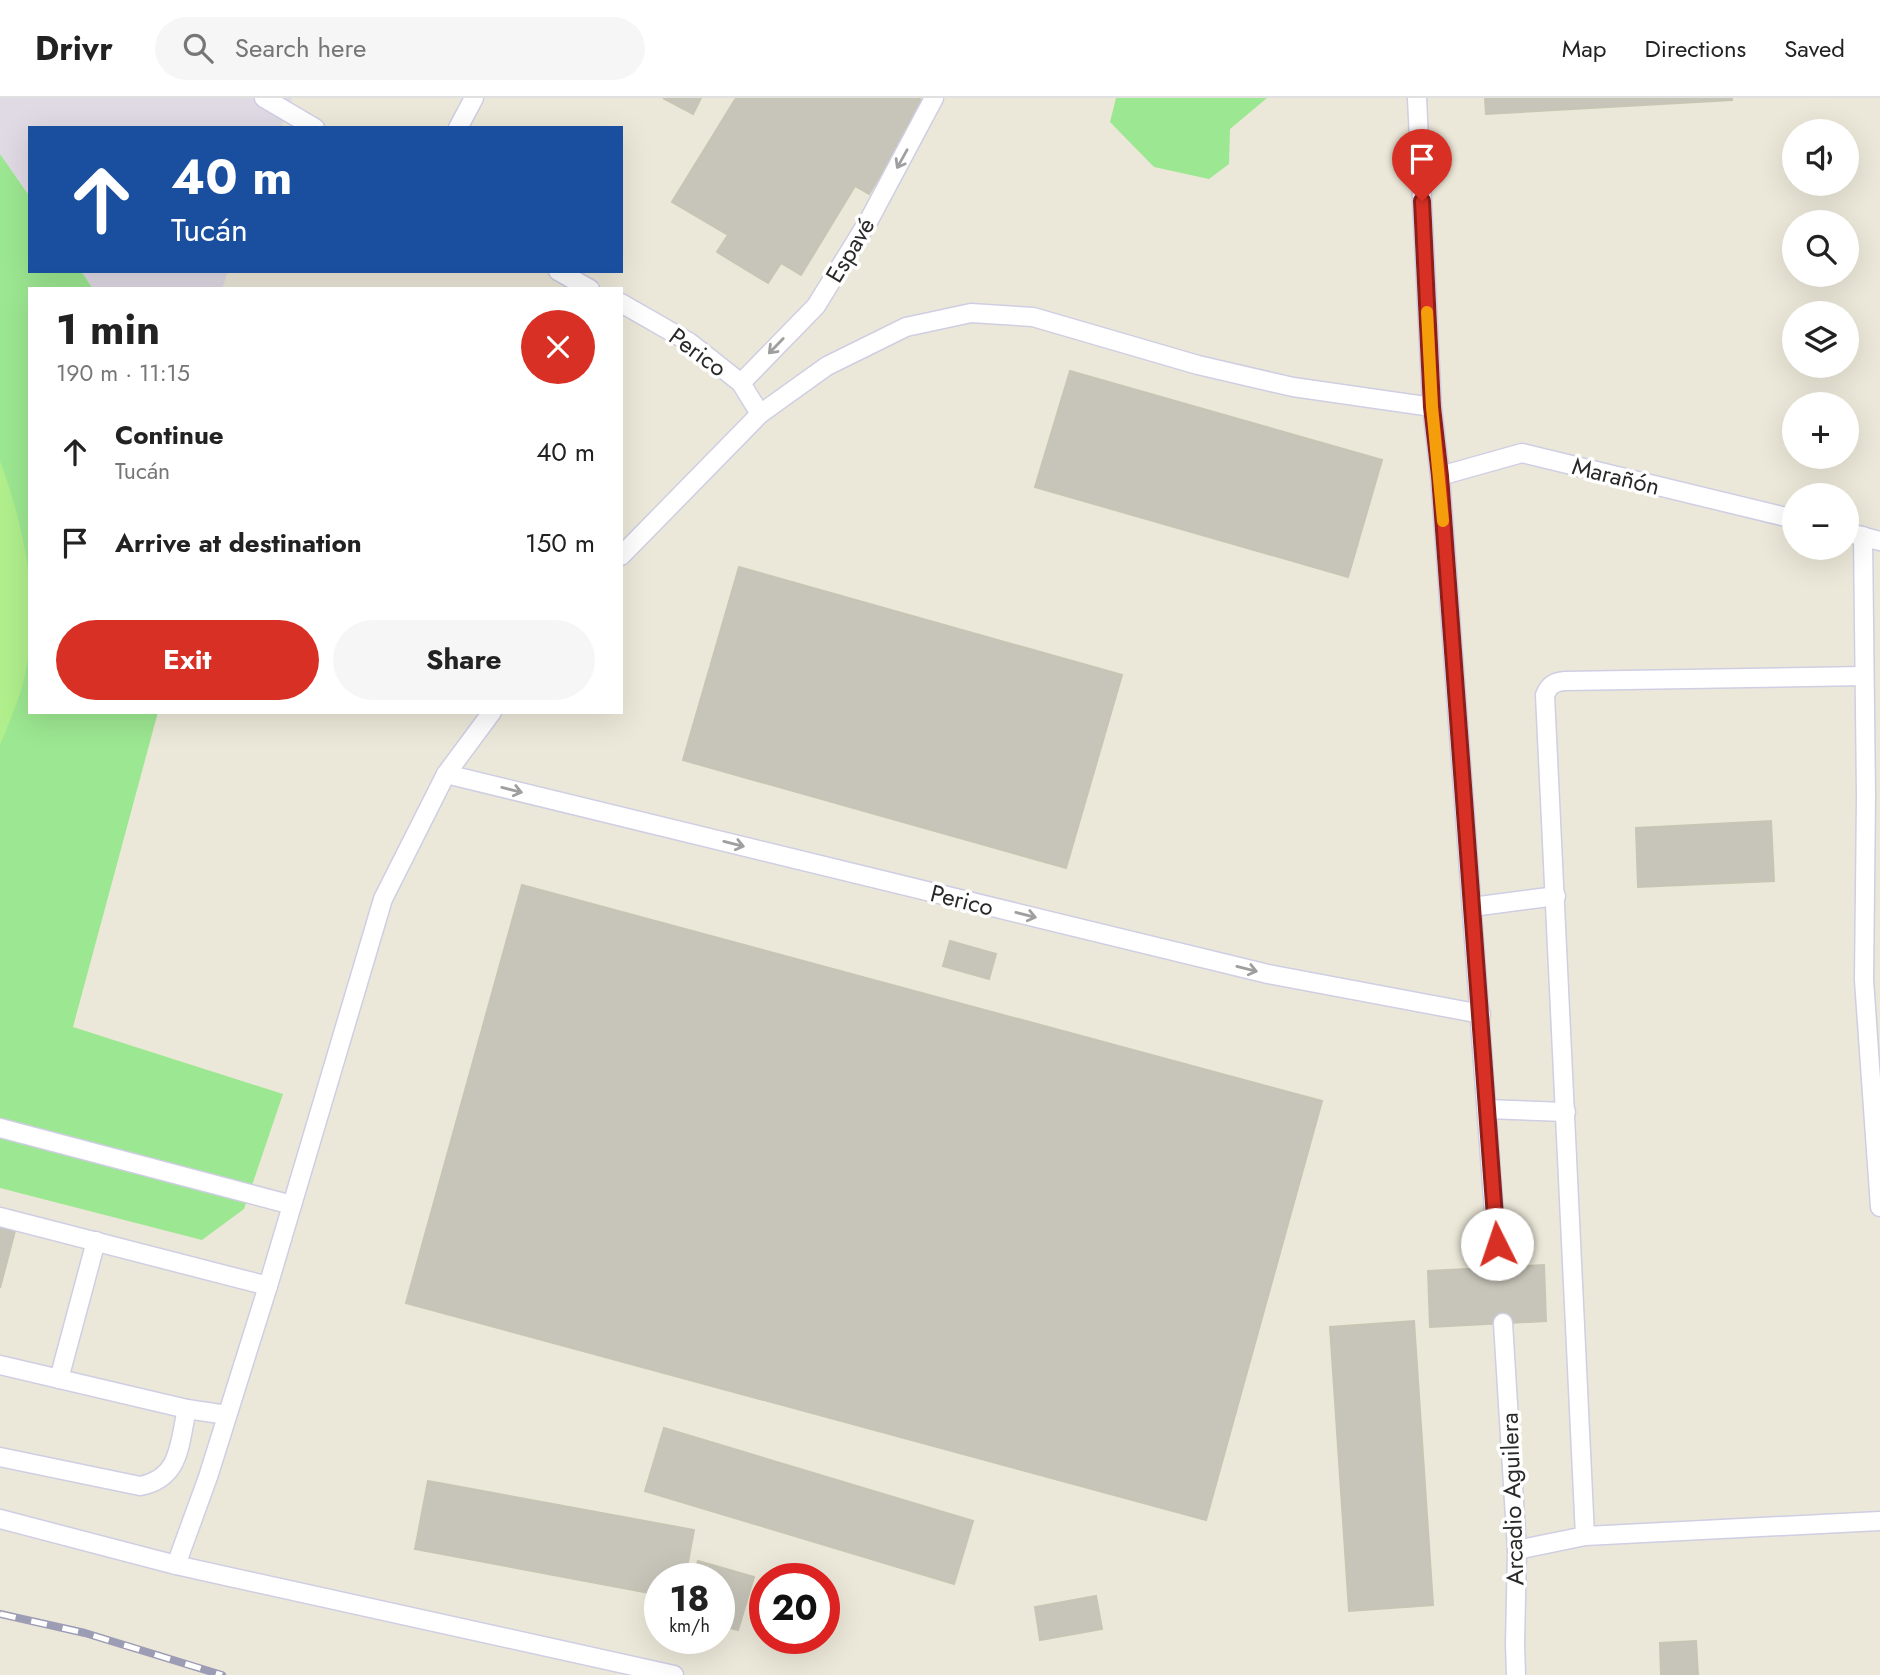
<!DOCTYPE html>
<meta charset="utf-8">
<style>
body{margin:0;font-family:Jost,sans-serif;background:#f6f6f6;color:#222;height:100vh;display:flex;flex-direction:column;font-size:26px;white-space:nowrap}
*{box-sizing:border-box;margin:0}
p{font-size:23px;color:#767676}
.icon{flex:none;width:38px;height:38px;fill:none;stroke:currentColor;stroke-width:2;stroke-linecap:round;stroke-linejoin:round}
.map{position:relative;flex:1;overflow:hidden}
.side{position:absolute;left:28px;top:189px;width:595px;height:427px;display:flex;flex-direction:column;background:#fff;border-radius:0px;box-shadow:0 7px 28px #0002}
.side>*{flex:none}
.guide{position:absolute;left:28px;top:28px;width:595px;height:147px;border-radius:0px;box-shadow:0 7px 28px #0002;background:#1a4fa0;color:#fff;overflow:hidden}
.buttons{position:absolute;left:1782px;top:21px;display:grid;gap:14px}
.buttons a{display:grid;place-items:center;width:77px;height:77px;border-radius:50%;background:#fff;box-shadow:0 7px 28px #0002;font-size:35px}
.speed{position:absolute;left:644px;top:1465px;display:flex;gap:14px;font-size:35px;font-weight:700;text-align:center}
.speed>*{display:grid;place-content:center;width:91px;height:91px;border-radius:50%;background:#fff;box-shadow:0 7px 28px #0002;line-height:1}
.speed small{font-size:18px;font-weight:400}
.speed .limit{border:10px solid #d22;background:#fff;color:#111}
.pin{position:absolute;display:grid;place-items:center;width:60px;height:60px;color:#fff;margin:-72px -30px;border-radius:50% 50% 50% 0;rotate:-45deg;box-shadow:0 0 7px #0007}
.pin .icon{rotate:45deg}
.me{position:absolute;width:77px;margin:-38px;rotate:356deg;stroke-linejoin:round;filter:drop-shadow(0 0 5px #0008)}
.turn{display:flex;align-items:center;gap:24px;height:147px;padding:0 28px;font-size:32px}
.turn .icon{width:91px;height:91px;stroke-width:2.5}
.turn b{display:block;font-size:49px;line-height:60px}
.round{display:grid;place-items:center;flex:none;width:74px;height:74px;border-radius:37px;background:#f6f6f6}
.summary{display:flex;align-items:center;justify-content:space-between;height:119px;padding:0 28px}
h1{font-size:42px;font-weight:700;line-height:52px}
.action{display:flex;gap:14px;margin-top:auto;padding:14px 28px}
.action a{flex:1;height:80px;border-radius:42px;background:#d93025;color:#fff;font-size:28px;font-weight:700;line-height:80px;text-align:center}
.action a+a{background:#f6f6f6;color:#222}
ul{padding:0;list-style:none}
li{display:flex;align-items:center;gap:21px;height:91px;padding:0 28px}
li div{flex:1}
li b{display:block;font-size:26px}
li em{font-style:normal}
header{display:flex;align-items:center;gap:42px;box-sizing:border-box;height:98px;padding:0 35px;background:#fff;border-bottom:2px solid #e0e0e0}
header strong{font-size:33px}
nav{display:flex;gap:38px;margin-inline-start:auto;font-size:24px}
.search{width:490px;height:63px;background:#f6f6f6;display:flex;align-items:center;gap:18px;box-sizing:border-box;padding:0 24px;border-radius:38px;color:#767676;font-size:26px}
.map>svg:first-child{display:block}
.industrial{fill:#dfdae4}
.green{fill:#9ce791}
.pitch{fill:#b0ef8c}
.building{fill:#c7c4b9;stroke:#c7c5b3;stroke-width:2}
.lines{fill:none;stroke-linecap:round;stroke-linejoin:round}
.service-casing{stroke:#cfcee3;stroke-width:21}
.service{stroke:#fff;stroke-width:18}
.rail-casing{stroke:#9d9cb5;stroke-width:8}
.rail{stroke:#fff;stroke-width:5;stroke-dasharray:16;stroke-linecap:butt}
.oneway{stroke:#9f9f9f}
.route-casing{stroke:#8d1f18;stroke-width:18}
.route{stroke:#d93025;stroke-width:12}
.slow{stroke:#f59e0b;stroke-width:12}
.labels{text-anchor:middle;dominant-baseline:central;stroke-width:7;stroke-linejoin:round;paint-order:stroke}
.street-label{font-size:24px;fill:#292929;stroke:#fff}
</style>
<header>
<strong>Drivr</strong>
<div class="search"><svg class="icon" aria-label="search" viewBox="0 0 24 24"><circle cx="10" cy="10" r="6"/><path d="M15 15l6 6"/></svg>Search here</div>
<nav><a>Map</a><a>Directions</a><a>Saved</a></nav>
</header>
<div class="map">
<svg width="1880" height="1577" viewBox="0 0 1880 1577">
<rect width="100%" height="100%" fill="#ece8d9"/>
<g class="industrial">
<polygon points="0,0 292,0 281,30 30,30 30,99 0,56"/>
<polygon points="81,173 228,173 222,191 93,191"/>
</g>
<g class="green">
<polygon points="1116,0 1267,0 1230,31 1229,66 1209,81 1154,69 1110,24"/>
<polygon points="0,56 30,99 30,173 81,173 93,191 30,191 30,614 158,614 73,929 283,996 244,1111 202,1142 0,1090"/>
</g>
<path class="pitch" d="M 0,363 C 27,436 43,520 20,596 C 14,613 7,630 0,647 Z"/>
<g class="building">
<polygon points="663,0 701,0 693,16"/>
<polygon points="736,0 918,0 925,4 869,96 855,88 801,177 781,165 768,185 717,154 728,137 672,104"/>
<polygon points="1485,0 1732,0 1732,2 1486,16"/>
<polygon points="1070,273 1382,362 1348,479 1035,389"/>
<polygon points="739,469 1122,577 1066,770 683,662"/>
<polygon points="1771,723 1774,783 1638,789 1636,730"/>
<polygon points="522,787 1322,1003 1206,1422 406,1205"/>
<polygon points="950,843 996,856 989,881 943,868"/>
<polygon points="0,1129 15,1133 0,1190"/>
<polygon points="1544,1167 1546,1223 1430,1229 1428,1173"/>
<polygon points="1414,1223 1433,1507 1349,1513 1330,1229"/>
<polygon points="664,1330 973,1423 954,1486 645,1393"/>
<polygon points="428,1383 694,1432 685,1480 660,1480 660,1497 415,1451"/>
<polygon points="698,1463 754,1479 738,1532 719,1527 719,1480 693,1480"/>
<polygon points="765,1494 765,1526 759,1525"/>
<polygon points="1096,1498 1102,1531 1040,1542 1035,1509"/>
<polygon points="1696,1543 1698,1577 1661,1577 1660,1545"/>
</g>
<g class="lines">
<defs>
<g id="service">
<polyline points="264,0 315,30"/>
<polyline points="1417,0 1432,309 1440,378 1498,1169"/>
<polyline points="458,30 474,0"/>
<polyline points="558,173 590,191"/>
<polyline points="621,205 689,244 741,285 760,316"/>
<polyline points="741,285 816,208 869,122 934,0"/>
<polyline points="1440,378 1522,355 1794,421"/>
<polyline points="1846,434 1880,443"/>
<polyline points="1863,438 1866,699 1864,882 1880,1109"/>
<polyline points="621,458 760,316 827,268 906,229 971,215 1033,219 1198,267 1293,289 1432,309"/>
<polyline points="446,676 1268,876 1481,916"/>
<polyline points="1472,809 1556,798"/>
<polyline points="1487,1011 1566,1014"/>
<polyline points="0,1030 292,1107"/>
<polyline points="0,1119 268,1188"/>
<polyline points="1503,1225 1517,1452 1515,1546 1516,1577"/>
<polyline points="0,1267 187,1311 227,1317"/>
<polyline points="59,1281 96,1143"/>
<path d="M 0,1359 L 140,1388 C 181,1380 179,1346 187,1311"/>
<polyline points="0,1421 176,1467 674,1577"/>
<path d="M 1585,1438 L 1545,597 C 1549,587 1554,584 1565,583 L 1864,578"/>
<polyline points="1517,1452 1585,1438 1880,1423"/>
<polyline points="176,1467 208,1379 268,1188 383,801 446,676 492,614"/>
</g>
</defs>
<use href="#service" class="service-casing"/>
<use href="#service" class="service"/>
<defs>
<polyline id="rail" points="0,1516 85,1535 222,1577"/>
</defs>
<use href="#rail" class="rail-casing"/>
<use href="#rail" class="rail"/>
</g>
<defs><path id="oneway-shaft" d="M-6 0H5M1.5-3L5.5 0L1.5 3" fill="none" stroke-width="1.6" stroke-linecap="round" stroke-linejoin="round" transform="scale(1.75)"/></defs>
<g class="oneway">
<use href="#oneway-shaft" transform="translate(902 61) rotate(119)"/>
<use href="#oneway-shaft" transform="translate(776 248) rotate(134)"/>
<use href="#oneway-shaft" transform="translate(512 692) rotate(14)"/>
<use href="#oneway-shaft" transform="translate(734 746) rotate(14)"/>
<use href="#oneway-shaft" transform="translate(1026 817) rotate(14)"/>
<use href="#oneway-shaft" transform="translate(1247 871) rotate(14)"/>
</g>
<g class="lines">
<defs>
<polyline id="route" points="1422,103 1432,309 1440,378 1497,1146"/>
</defs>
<use href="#route" class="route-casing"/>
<use href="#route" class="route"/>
<polyline class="slow" points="1427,214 1432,309 1443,423"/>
</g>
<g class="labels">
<g class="street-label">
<text transform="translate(850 152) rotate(-59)">Espavé</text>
<text transform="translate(698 254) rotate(36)">Perico</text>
<text transform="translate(1616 378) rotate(14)">Marañón</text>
<text transform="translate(962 802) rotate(14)">Perico</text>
<text transform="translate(1512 1401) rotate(-92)">Arcadio Aguilera</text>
</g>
</g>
</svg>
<div class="buttons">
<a><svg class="icon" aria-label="sound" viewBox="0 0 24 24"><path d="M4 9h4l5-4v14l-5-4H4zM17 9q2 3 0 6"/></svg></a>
<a><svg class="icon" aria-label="search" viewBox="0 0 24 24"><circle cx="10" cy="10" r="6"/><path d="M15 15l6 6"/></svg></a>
<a><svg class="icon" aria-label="layers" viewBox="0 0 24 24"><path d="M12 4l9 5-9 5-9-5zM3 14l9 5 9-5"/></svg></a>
<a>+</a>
<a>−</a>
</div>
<div class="speed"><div>18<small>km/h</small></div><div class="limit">20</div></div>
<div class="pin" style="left:1422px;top:103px;background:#d93025"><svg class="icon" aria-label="arrive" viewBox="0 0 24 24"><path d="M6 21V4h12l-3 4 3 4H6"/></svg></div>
<svg class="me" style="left:1497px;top:1146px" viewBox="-20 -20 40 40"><circle r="19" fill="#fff"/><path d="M0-13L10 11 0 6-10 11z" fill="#d93025"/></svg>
<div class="guide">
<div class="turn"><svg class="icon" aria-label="ahead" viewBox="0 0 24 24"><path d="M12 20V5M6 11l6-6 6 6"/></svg><div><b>40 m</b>Tucán</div></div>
</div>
<section class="side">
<div class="summary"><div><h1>1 min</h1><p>190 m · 11:15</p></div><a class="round" style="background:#d93025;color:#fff"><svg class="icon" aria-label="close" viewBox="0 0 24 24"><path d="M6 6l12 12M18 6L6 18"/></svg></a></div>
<ul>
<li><svg class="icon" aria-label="ahead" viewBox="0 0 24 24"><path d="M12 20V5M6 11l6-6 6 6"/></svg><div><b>Continue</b><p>Tucán</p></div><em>40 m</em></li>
<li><svg class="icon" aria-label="arrive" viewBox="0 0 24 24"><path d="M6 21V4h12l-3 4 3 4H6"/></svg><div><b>Arrive at destination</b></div><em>150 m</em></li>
</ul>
<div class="action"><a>Exit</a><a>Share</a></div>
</section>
</div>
